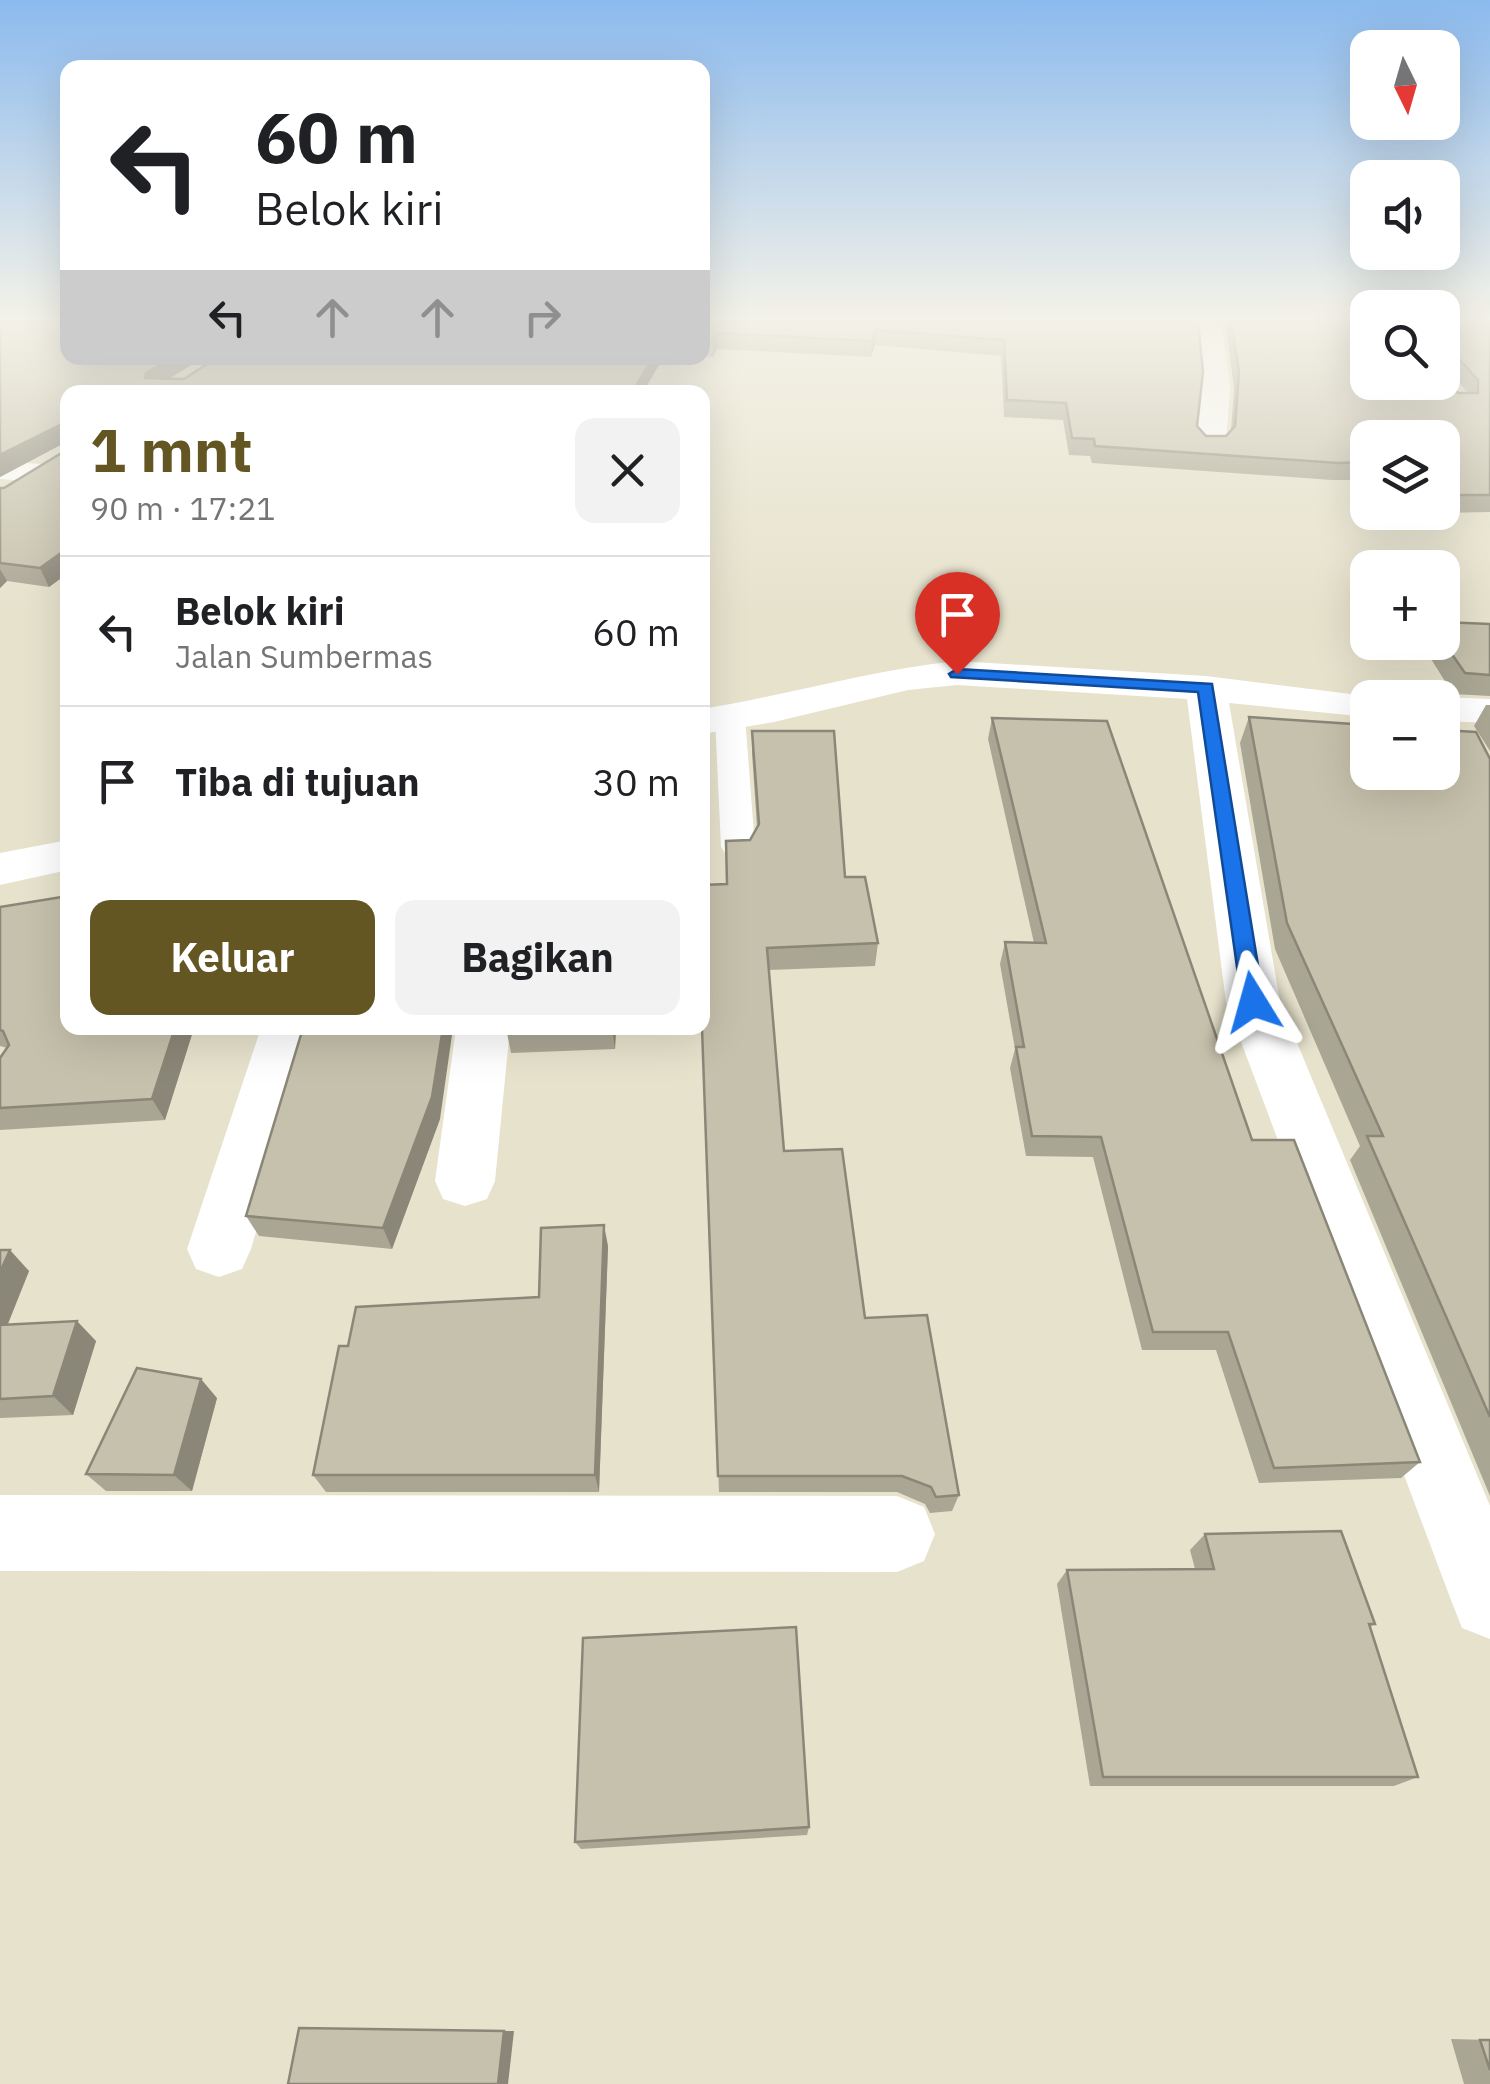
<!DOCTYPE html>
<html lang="id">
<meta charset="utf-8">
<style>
body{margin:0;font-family:"IBM Plex Sans",sans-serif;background:#f2f2f2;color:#202124;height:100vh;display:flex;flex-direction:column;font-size:38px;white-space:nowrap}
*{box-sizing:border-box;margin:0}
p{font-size:32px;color:#757577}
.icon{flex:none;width:55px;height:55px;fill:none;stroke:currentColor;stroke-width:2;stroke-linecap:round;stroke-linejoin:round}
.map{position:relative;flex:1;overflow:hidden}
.drawer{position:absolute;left:60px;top:385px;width:650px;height:650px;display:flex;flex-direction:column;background:#fff;border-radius:20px;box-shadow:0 10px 40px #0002}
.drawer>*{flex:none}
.top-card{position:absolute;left:60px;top:60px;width:650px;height:305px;border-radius:20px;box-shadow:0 10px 40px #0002;background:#fff;color:#202124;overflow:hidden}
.needle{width:65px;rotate:175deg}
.fabs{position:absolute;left:1350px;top:30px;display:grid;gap:20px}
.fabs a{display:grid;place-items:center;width:110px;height:110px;border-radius:20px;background:#fff;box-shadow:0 10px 40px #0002;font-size:50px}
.pin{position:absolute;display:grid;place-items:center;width:85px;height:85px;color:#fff;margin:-102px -42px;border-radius:50% 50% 50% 0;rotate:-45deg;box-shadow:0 0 10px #0007}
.pin .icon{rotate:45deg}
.me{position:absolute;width:110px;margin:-55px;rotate:352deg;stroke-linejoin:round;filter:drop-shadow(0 0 8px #0008)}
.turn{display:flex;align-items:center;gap:35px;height:210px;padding:0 30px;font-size:45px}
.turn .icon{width:130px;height:130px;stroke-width:2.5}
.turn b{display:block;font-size:70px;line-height:85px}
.lanes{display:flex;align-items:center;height:95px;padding:0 30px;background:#0003;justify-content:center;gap:50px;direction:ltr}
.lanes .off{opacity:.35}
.round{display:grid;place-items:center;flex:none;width:105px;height:105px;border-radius:20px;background:#f2f2f2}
.overview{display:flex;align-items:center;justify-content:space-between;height:170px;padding:0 30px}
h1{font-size:60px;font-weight:700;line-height:75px;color:#645623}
.button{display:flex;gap:20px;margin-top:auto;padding:20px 30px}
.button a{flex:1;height:115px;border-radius:20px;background:#645623;color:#fff;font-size:40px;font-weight:700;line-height:115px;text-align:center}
.button a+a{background:#f2f2f2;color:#202124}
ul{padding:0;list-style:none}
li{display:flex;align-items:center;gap:30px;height:150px;padding:0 30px;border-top:2px solid #e0e0e0}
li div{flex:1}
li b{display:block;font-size:38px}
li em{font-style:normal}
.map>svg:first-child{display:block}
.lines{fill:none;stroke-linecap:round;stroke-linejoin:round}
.service{fill:#fff;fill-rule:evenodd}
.minor{fill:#fff;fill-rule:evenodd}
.wall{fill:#aaa694}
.shaded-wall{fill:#8b8778}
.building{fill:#c6c1ac;stroke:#8b8778;stroke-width:2.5}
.route{fill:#1a73e8;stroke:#114b97;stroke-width:2.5}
</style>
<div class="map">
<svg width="1490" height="2084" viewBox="0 0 1490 2084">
<rect width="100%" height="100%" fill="#e7e2cc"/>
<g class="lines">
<polygon class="service" points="730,708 741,711 745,717 755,847 750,855 738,858 726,855 721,847 715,717 719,711"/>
<g class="minor">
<polygon points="1197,321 1221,321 1230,388 1226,443 1221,449 1201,449 1196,443 1202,388"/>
<polygon points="0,461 68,466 68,484 0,479"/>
<path d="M 957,661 L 1206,676 L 1383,698 L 1368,698 L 1368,717 L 1229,703 L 1280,1002 L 1490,1506 L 1490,1639 L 1462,1628 L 1451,1600 L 1226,1002 L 1187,699 L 957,685 L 908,690 L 774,722 L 702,734 L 702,709 C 788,695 871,670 957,661 Z"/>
<polygon points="1442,697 1490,699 1490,723 1442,721 1442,698 1439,698"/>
<polygon points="68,840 68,870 0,885 0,853"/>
<polygon points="261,1028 315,1028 251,1249 242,1269 219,1277 196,1269 187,1249"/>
<polygon points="456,1028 510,1028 495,1181 487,1199 465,1206 443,1199 435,1181"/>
<polygon points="0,1495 897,1496 924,1507 935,1534 924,1561 897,1572 0,1571"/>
</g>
</g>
<g class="wall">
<polygon points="0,321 68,321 68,358 203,358 168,379 184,379 216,358 663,358 643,392 68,392 68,573 49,587 7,581 0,588 0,488 4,488 63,452 62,444 0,477"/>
<polygon points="702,321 1198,321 1197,426 1206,436 1226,436 1231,431 1234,388 1225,321 1368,321 1458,393 1468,393 1452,375 1442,373 1442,321 1490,321 1490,512 1442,513 1441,512 1442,438 1368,438 1368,480 1332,480 1092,463 1090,456 1069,455 1063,420 1004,417 1001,356 875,345 871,357 717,349 713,357 702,356"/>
<polygon points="1442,622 1490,624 1490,696 1453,694 1421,643 1442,642"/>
<polygon points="1486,705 1490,705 1490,751 1474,726"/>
<polygon points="1249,717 1490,759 1490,1496 1350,1160 1360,1146 1275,949 1240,743"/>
<polygon points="992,718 1252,1140 1420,1462 1401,1478 1259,1483 1216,1350 1142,1350 1093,1157 1026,1156 1010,1068 1015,1049 1000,964 1005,942 1034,943 988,739"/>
<polygon points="752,731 845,877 878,943 875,966 769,970 784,1151 865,1318 959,1495 952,1511 930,1513 925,1504 897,1492 719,1492 702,1028 727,884 757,827 752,753"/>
<polygon points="0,907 68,1028 194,1028 165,1120 0,1130 0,1058 8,1048 0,1046"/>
<polygon points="506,1028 616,1028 615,1049 511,1053"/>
<polygon points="440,1119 392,1249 259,1236 246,1216"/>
<polygon points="608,1246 599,1492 326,1492 313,1475 348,1346 539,1297"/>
<polygon points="0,1250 29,1271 8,1324 96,1341 73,1415 0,1418"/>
<polygon points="217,1398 192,1491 106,1491 86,1474"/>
<polygon points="1205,1534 1375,1624 1370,1627 1418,1777 1394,1786 1090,1786 1057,1584 1067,1570 1195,1569 1190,1550"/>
<polygon points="809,1827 807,1835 581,1849 575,1842"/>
<polygon points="1451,2039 1490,2040 1490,2084 1464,2084"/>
</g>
<g class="shaded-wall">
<polygon points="876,330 875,345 871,357 872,341"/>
<polygon points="717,333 717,349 713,357 713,341"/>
<polygon points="172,358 203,358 152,389 145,378 146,373"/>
<polygon points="653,358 663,358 643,392 632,392"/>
<polygon points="62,424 68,441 0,477 0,455"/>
<polygon points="68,548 68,573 49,587 40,568"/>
<polygon points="0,569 7,581 0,588"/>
<polygon points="175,1028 194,1028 165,1120 152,1099"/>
<polygon points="443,1028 453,1028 440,1119 392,1249 383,1228"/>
<polygon points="612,1028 616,1028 615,1049"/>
<polygon points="604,1225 608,1246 599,1492 595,1475"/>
<polygon points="10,1250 29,1271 0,1343 0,1272"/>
<polygon points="77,1321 96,1341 73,1415 53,1396"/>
<polygon points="201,1379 217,1398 192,1491 174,1475"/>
<polygon points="504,2031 514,2031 508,2084 498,2084"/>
</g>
<g class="building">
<polygon points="0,321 68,321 68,358 172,358 146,373 145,378 184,379 216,358 653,358 632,392 68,392 68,548 40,568 0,563 0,488 4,488 63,452 62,424 0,455"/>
<polygon points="702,321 1198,321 1203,372 1197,426 1206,436 1226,436 1235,426 1239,372 1231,321 1368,321 1368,382 1442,382 1442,375 1458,393 1478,393 1478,380 1459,359 1446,356 1442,361 1442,321 1490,321 1490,495 1450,495 1442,488 1442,438 1368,438 1368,462 1338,463 1095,446 1094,439 1072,438 1066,403 1007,400 1004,340 876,330 872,341 717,333 713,341 702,341"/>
<polygon points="1442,622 1490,624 1490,675 1465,673 1442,640"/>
<polygon points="1249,717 1368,725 1368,772 1442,772 1442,730 1476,732 1490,759 1490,1417 1367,1136 1383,1136 1287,923"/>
<polygon points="992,718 1107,721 1252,1140 1294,1140 1420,1462 1274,1468 1228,1332 1153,1332 1101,1137 1032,1136 1016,1047 1024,1047 1005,942 1046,943"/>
<polygon points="752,731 834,731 845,877 865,877 878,943 767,948 784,1151 842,1149 865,1318 927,1315 959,1495 936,1497 931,1487 902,1476 718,1476 702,1028 702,885 727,884 726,841 750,840 759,824"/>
<polygon points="68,896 68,1028 175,1028 152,1099 0,1108 0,1058 9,1045 3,1031 0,1030 0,907"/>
<polygon points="303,1028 443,1028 432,1097 383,1228 246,1216"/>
<polygon points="506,1028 581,1028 506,1030"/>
<polygon points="604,1225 595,1475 313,1475 339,1346 348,1346 356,1307 539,1297 541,1228"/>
<polygon points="0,1250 10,1250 0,1272"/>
<polygon points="77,1321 53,1396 0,1399 0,1325"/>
<polygon points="137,1368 201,1379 174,1475 86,1474"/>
<polygon points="1341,1531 1375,1624 1369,1624 1418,1777 1103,1777 1067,1570 1214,1569 1205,1534"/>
<polygon points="796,1627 809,1827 575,1842 583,1638"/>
<polygon points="299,2028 504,2031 498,2084 288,2084"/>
<polygon points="1480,2040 1490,2040 1490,2070"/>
</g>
<linearGradient id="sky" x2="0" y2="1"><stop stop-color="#8bbaee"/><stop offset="0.52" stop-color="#f4f2e8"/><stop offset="1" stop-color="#f4f2e8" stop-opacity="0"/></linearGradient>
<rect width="1490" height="613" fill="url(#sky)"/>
<polygon class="route" points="957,669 1212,684 1264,1002 1261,1008 1245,1008 1242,1002 1198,692 951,677 949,674"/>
</svg>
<div class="fabs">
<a><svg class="needle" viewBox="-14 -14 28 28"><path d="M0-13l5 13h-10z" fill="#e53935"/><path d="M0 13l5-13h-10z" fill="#757577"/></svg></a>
<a><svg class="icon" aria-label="sound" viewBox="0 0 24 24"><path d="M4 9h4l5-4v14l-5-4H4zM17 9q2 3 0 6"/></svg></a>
<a><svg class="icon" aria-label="search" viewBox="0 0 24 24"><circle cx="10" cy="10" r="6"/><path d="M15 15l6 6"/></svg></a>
<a><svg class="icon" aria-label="layers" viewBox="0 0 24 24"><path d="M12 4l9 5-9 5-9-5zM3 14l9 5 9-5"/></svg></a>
<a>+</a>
<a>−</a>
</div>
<div class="pin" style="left:957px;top:674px;background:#d93025"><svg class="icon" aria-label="arrive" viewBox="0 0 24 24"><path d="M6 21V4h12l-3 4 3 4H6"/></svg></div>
<svg class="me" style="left:1253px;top:1002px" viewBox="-20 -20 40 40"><path d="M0-17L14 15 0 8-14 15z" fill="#1a73e8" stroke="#fff" stroke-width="4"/></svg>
<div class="top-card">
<div class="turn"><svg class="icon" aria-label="left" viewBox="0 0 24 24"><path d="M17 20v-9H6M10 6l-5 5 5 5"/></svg><div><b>60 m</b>Belok kiri</div></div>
<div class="lanes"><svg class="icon" aria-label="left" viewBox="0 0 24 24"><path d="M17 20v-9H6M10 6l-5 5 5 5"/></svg><svg class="icon off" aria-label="ahead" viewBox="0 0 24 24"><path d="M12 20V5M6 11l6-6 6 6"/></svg><svg class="icon off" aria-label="ahead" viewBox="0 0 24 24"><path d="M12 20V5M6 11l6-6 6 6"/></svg><svg class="icon off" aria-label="right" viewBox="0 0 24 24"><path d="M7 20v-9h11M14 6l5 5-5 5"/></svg></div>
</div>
<section class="drawer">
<div class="overview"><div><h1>1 mnt</h1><p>90 m · 17:21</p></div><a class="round"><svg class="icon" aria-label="close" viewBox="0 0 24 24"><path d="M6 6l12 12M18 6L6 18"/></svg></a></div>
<ul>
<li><svg class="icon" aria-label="left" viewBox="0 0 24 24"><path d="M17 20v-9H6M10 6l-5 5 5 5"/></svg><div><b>Belok kiri</b><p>Jalan Sumbermas</p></div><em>60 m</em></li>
<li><svg class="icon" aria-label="arrive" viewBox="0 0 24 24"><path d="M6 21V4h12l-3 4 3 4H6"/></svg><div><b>Tiba di tujuan</b></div><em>30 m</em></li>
</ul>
<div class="button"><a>Keluar</a><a>Bagikan</a></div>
</section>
</div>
